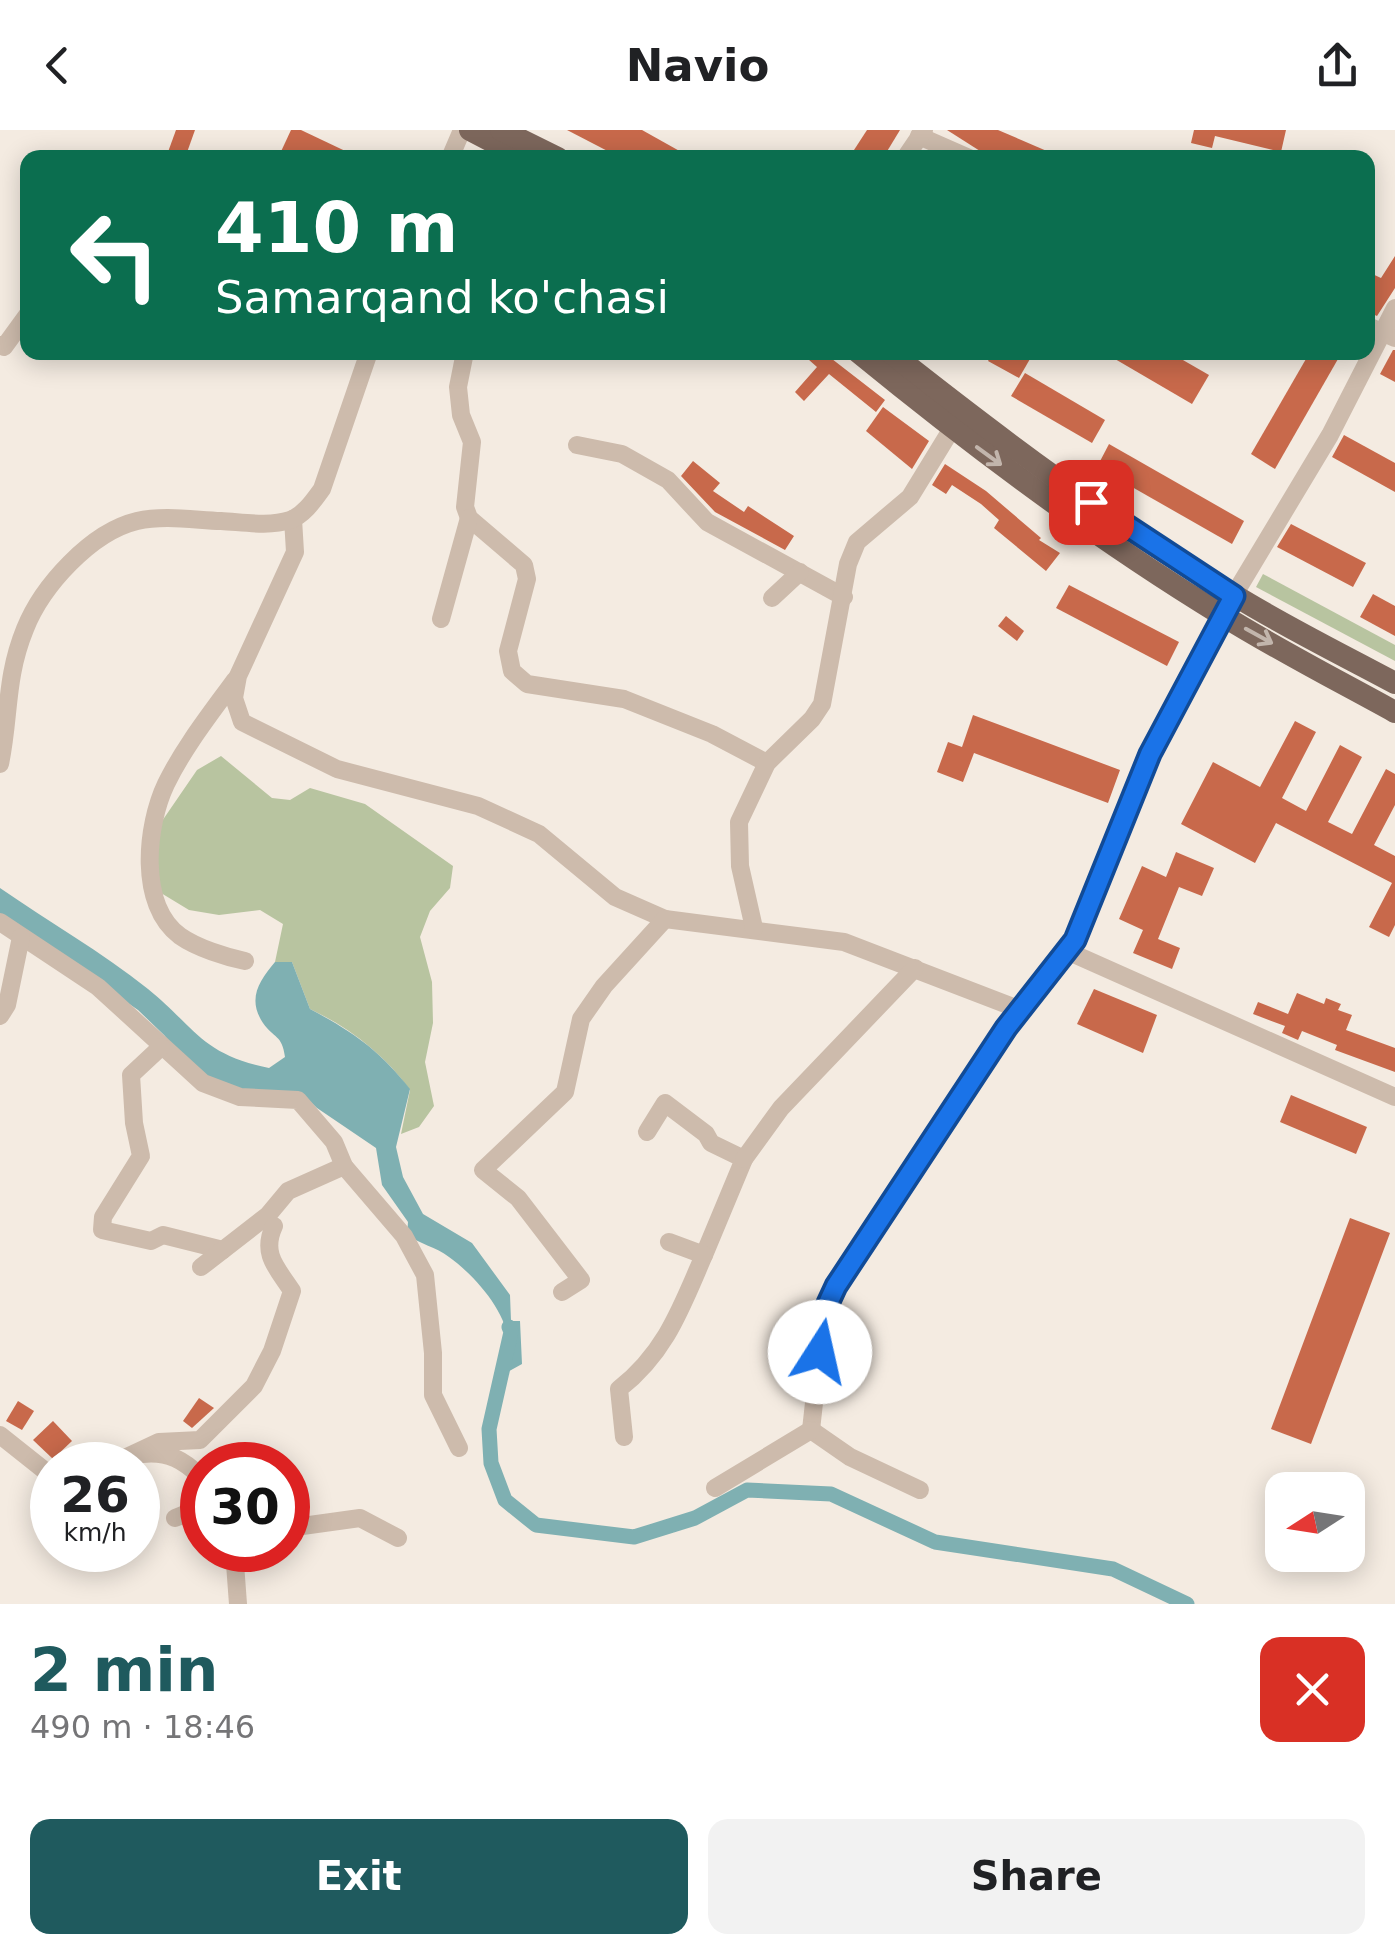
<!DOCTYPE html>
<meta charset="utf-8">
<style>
body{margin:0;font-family:"DejaVu Sans",sans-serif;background:#f2f2f2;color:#202124;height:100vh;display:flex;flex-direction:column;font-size:38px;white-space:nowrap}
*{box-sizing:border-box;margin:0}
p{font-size:32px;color:#757577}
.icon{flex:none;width:55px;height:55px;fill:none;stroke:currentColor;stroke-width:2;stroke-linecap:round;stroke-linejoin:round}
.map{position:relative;height:1474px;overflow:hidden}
.sheet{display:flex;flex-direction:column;background:#fff;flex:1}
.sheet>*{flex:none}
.guide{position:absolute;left:20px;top:20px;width:1355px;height:210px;border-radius:20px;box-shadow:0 5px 25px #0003;background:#0b6e4f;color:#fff;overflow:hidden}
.needle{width:65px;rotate:258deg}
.fabs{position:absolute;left:1265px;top:1342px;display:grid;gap:20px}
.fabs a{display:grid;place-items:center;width:100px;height:100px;border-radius:20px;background:#fff;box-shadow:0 5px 25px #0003;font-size:50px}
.speed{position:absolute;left:30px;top:1312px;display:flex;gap:20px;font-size:50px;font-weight:700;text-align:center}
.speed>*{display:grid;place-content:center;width:130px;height:130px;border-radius:50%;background:#fff;box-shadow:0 5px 25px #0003;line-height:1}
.speed small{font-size:25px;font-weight:400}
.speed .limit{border:15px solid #d22;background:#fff;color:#111}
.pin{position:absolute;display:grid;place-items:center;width:85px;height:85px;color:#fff;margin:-42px;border-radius:20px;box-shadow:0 5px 15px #0006}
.me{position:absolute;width:110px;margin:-55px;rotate:10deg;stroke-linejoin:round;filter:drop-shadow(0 0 8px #0008)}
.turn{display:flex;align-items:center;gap:35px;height:210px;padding:0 30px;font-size:45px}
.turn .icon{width:130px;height:130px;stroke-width:2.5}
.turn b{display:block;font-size:70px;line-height:85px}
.round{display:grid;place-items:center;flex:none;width:105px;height:105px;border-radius:20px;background:#f2f2f2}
.overview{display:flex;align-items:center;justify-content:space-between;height:170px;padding:0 30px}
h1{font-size:60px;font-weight:800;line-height:75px;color:#1f5a5e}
.button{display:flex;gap:20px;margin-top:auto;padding:20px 30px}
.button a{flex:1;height:115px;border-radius:20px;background:#1f5a5e;color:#fff;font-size:40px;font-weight:800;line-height:115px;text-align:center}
.button a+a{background:#f2f2f2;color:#202124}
header{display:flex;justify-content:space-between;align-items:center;height:130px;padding:0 30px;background:#fff;font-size:45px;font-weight:800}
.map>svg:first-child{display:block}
.green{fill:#b8c4a0}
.water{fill:#7fb0b2}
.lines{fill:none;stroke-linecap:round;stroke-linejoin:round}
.canal{stroke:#7fb0b2;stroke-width:15}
.building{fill:#c8694b}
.minor{stroke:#cdbbac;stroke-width:18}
.major{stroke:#7d675c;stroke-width:22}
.oneway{stroke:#c2b5ac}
.route-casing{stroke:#114b97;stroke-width:25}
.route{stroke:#1a73e8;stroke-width:18}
</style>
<header><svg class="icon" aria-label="back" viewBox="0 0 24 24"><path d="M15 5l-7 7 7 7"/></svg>Navio<svg class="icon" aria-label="share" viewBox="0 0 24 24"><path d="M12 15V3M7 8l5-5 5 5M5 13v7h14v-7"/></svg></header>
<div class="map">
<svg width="1395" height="1474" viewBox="0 0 1395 1474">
<rect width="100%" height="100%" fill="#f4ebe1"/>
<g class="green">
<polygon points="1263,444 1395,515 1395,531 1256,457"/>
<path d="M 221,626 L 272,668 L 290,670 L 310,658 L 365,674 L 453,736 L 450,758 L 430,781 L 420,807 L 432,852 L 433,893 L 425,932 L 434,976 L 419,997 L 401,1004 L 410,960 C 384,924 350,898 310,879 L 292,832 L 275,832 L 283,794 L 260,780 L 219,785 L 189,780 L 161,763 L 154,739 L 160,694 L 197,640 Z"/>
</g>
<path class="water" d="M 0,758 C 49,792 102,822 148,859 C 196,898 201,924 269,938 L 285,927 C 282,904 274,909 263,893 C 247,869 259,851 275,832 L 292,832 L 310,879 C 355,903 379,920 410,959 L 396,1017 L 403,1047 L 423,1084 L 472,1113 L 510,1165 L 511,1191 L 520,1191 L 522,1234 L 500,1246 C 503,1237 509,1225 509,1216 C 508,1182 474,1145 449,1127 C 436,1117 420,1114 407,1105 L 408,1092 L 382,1055 L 376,1018 L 317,978 L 301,963 L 232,963 L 195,943 L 164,905 L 138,880 L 0,785 Z"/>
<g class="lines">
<polyline class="canal" points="509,1197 511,1202 489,1299 491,1333 505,1370 536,1395 634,1407 695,1388 747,1360 831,1364 935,1412 1113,1439 1187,1474"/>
</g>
<g class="building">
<polygon points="176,0 195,0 185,28 168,22"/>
<polygon points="291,0 301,0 360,28 278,28"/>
<polygon points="567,0 642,0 692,28 621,28"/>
<polygon points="867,0 900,0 883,28 865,28 854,20"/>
<polygon points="947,0 998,0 1063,28 991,28"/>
<polygon points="1194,0 1286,0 1281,22 1215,6 1212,18 1191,13"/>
<polygon points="1395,126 1395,158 1377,186 1368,182 1368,142 1381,148"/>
<polygon points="1393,220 1395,220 1395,252 1380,244"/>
<polygon points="800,222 823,222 885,270 876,282 829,244 804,271 795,262 817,237"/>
<polygon points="993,222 1034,222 1019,248 988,231"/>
<polygon points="1103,222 1169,222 1209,245 1192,274"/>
<polygon points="1310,222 1342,222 1275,339 1251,324"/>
<polygon points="1025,243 1105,290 1092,313 1011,266"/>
<polygon points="883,277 929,311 912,339 866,301"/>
<polygon points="1344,305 1395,333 1395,362 1332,327"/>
<polygon points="1109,314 1244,391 1232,414 1097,337"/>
<polygon points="693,331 720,353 713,361 744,382 748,376 794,406 785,420 715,382 681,346"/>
<polygon points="945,334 986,361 1041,408 1039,410 1060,423 1046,441 994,398 999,390 981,374 952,355 946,364 932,355"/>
<polygon points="1291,394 1366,433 1353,457 1277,417"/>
<polygon points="1069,455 1179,512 1167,536 1056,478"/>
<polygon points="1373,464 1395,476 1395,506 1360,487"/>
<polygon points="1006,486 1024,501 1017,511 998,496"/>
<polygon points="973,585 1120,640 1108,673 974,623 963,652 937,642 948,612 962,617"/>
<polygon points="1295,591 1316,602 1282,668 1306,681 1340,615 1362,627 1328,692 1352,704 1386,639 1395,644 1395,675 1374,715 1395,726 1395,795 1389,807 1369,797 1392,753 1276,693 1255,733 1181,694 1213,632 1260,657"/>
<polygon points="1176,722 1214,738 1202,766 1179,757 1158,809 1180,818 1172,839 1133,823 1143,800 1119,789 1142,736 1166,747"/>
<polygon points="1094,859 1157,885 1143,923 1077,894"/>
<polygon points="1297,863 1324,874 1326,868 1341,874 1338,880 1352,885 1346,900 1395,918 1395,942 1335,920 1337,915 1302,901 1298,910 1282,903 1285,896 1253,884 1258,872 1288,884"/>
<polygon points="1291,965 1367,997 1356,1024 1280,992"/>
<polygon points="1350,1088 1390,1103 1311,1314 1271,1299"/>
<polygon points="199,1268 214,1278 192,1298 183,1291"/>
<polygon points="18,1271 34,1281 22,1300 6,1291"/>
<polygon points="53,1291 72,1311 53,1329 33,1310"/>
</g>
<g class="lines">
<g class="minor">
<polyline points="919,6 969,28"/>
<polyline points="450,28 462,0"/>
<polyline points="905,28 924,0"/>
<polyline points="1368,196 1395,208"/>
<polyline points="0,215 4,217 28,184"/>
<polyline points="465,222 458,257 461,285 472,312 465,377 469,388 524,435 527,449 508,521 512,541 527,554 624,569 712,604 767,633"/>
<polyline points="577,315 622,324 668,350 707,392 844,467"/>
<polyline points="293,389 295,422 238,546 234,568 242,592 337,639 478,676 539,704 615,767 665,789 844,812 1021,880"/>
<polyline points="772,468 800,442"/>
<polyline points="441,489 469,388"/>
<path d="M 235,550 C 211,583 184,617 166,654 C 146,696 138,775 180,806 C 197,818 226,827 245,831"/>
<path d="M 0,634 C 10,586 5,548 25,499 C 42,456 91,402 137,391 C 164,385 194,390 221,391 C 242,392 269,397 290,390 C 304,385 314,370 322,359 L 369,222"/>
<polyline points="0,792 98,857 203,953 240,967 298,970 334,1012 344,1036 404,1106 425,1145 433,1223 433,1265 459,1318"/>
<polyline points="754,798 740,736 739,692 767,633 812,589 822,574 848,434 857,412 910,367 959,287"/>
<polyline points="1067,821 1395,967"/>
<polyline points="0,886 7,875 21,807"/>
<polyline points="161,917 131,945 134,993 141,1026 103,1087 102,1100 151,1111 163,1105 223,1120"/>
<polyline points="647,1002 665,973 706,1004 711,1013 744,1029 704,1125"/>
<polyline points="744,1029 781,978 915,838"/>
<polyline points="201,1137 268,1085 288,1061 344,1036"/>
<polyline points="562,1162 581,1150 518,1068 483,1040 565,962 581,889 604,856 665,789"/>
<polyline points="811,1300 824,1182 836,1155 1006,898 1075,810 1150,624 1234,465 1330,305 1395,178"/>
<polyline points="811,1300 850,1327 920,1360"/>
<polyline points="0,1305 44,1340 52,1342"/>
<path d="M 624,1307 L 619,1259 C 666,1222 681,1178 704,1125 L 669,1112"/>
<path d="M 142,1324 C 168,1321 184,1330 202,1348"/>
<path d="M 110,1335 L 159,1312 L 200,1310 L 254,1256 L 272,1221 L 292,1161 C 277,1138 261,1124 274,1096"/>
<polyline points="715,1358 811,1300"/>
<polyline points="175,1388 202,1377"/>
<polyline points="288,1398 360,1388 398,1408"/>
<polyline points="234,1420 238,1474"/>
</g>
<g class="major">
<polyline points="470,0 516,24"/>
<polyline points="501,0 558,28"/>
<path d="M 858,222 C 974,317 1094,407 1222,485 C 1278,520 1337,550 1395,582"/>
<path d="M 890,222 C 1000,309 1113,394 1234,465 C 1286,497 1341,524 1395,553"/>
</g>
</g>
<defs><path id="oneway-shaft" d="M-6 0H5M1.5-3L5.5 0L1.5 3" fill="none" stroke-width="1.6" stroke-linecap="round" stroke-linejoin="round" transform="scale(2.5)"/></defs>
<g class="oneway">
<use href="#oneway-shaft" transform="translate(989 326) rotate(36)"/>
<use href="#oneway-shaft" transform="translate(1259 506) rotate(29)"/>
</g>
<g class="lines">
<defs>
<polyline id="route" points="820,1222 824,1182 836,1156 1006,898 1075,810 1150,624 1234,466 1091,372"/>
</defs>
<use href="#route" class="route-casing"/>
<use href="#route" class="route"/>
</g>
</svg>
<div class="fabs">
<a><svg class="needle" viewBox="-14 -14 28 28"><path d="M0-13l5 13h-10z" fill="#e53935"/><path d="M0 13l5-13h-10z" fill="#757577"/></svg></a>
</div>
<div class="speed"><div>26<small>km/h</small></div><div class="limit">30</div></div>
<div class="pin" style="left:1091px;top:372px;background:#d93025"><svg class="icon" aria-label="arrive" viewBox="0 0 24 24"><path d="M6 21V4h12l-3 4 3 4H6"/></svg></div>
<svg class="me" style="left:820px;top:1222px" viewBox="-20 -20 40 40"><circle r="19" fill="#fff"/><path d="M0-13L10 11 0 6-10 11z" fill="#1a73e8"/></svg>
<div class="guide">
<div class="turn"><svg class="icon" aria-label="left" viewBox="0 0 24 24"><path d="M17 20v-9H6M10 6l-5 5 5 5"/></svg><div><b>410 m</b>Samarqand ko'chasi</div></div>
</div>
</div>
<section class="sheet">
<div class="overview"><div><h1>2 min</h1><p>490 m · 18:46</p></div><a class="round" style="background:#d93025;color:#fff"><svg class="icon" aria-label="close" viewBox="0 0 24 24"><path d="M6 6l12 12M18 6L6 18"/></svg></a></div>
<div class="button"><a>Exit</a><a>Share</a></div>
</section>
